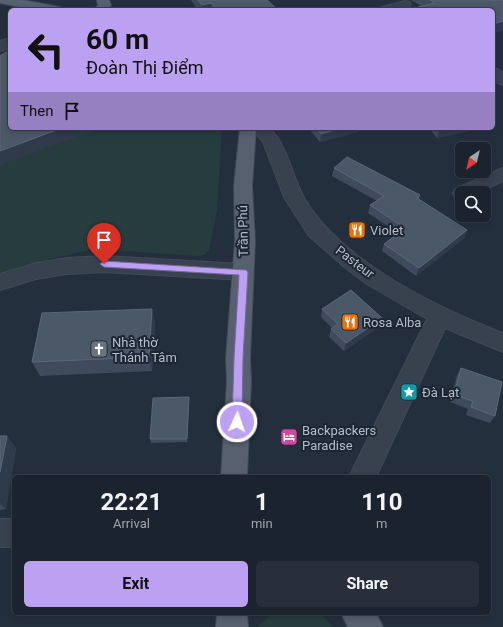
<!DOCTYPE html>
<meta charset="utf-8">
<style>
body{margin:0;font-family:Roboto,sans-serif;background:#282f3a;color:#f1f3f6;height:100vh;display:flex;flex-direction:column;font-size:15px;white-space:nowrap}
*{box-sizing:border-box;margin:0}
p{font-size:13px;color:#a0a4aa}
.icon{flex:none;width:22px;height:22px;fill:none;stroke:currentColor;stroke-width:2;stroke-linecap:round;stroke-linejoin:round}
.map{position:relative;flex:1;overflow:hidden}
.details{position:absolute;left:12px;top:475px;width:479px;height:140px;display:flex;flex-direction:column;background:#1b232e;border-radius:6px;box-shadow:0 2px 6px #0003,0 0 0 1px #39404a}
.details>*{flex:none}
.hud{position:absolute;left:8px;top:8px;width:487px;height:122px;border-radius:6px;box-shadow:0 2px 6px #0003,0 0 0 1px #39404a;background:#bca0f2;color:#111;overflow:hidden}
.needle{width:26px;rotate:215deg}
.controls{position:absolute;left:455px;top:142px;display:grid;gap:8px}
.controls a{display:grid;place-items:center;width:36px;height:36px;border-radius:6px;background:#1b232e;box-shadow:0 2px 6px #0003,0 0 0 1px #39404a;font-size:20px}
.pin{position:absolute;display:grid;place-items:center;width:34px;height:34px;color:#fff;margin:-41px -17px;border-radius:50% 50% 50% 0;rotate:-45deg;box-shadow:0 0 4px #0007}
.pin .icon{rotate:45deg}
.me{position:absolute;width:44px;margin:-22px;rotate:3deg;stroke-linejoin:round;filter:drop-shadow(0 0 3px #0008)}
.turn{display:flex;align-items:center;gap:14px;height:84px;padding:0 12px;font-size:18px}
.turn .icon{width:52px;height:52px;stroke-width:2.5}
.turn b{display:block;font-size:28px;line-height:34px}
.then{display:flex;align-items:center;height:38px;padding:0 12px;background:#0003;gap:8px;font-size:15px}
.eta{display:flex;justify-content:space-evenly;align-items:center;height:68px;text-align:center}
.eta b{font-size:24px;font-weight:700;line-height:28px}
.cta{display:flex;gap:8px;margin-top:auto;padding:8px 12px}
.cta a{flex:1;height:46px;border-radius:6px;background:#bca0f2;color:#111;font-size:16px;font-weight:700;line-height:46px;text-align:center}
.cta a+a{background:#282f3a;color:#f1f3f6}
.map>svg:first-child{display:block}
.green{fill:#263c3f}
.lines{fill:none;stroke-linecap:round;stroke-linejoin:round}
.minor-casing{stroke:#414a57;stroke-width:2}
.major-casing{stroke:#414a57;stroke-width:2}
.minor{fill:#38414e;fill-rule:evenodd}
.major{fill:#56606e;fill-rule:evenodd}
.wall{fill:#3f4b5c}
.shaded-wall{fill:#2f3b4b}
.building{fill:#4b5868;stroke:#5c6777}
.route{fill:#bca0f2;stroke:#7a689d}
.labels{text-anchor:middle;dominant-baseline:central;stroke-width:4;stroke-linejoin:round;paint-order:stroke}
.poi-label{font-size:13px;fill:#b4bcc9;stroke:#1d2633;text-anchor:start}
.street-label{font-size:13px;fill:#b4bcc9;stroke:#1d2633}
</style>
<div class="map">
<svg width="503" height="627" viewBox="0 0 503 627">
<rect width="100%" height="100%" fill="#242f3e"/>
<g class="green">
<polygon points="10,49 10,128 222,128 217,211 209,250 204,255 197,256 94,249 24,265 0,274 0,54"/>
<polygon points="272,613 320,613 333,627 257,627"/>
</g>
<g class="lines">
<defs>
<g id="minor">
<path d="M 405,1 L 410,2 L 411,5 C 405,13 390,10 380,10 L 382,7 Z"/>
<polygon points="10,38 10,48 0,51 0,41"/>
<polygon points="493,68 498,69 503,73 503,85 498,83 493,79"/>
<path d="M 251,128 L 269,128 C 290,147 292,182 309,206 C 349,265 438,308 503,333 L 503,352 L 445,328 L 376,477 L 349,477 L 427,319 L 367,284 L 348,270 L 309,236 L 284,197 L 263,142 Z"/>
<polygon points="503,168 503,181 478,193 462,193 462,199 455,197 453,193 455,189"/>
<polygon points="104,256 243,264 250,266 253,272 250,278 243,280 104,272 67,274 36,279 0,290 0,274 36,263 67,258"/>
<rect x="0" y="519" width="14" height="28"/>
</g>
<g id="major">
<polygon points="0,0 23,0 60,7 62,10 34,10 0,3"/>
<polygon points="97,0 109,0 111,5 108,10 94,10 98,5"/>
<polygon points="240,128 256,128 252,186 255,241 250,358 251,381 247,477 221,477 227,381 226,358 235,241 234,186"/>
<polygon points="217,613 247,613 248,627 216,627"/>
<polygon points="341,613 376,613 383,627 348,627"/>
</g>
</defs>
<use href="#minor" class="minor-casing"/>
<use href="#major" class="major-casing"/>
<use href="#minor" class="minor"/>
<use href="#major" class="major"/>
</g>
<g class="wall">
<polygon points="191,0 267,0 278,10 198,10"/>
<polygon points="411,0 503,0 503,30 493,33 493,10 421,6"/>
<polygon points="310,128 359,128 358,132 320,142 309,129"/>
<polygon points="429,128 482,128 437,138"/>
<polygon points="334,168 420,195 419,200 467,230 464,238 416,276 382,251 384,244 398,233 368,213 370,205 377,201 332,176"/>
<polygon points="322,309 380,326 344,351 329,337 331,329 332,328 321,317"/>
<polygon points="155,323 152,371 40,376 32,362"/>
<polygon points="461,368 495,416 490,423 466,415 468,409 450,402 457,375"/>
<polygon points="189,397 189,401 187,442 151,443 150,439"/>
<polygon points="0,436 16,448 6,509 0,510"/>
</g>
<g class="shaded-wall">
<polygon points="211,3 212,10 202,10 202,5"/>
<polygon points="503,21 503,30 493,33 493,24"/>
<polygon points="496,113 493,122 493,114"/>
<polygon points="62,128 105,128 62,142 0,165 0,151"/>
<polygon points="342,128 359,128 358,132 320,142 321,134"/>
<polygon points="440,128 482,128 437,138"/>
<polygon points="467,230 464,238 416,276 419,268"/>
<polygon points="152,309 155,323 152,371 149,357"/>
<polygon points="382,318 380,326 344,351 346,343"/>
<polygon points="7,436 16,448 6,509 0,504 0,472"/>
</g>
<g class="building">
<polygon points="198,0 267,0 278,10 218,10 211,3 202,5"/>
<polygon points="430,0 503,0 503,21 493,24 495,25 493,25 493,10 406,10 435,3"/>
<polygon points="10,50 10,128 62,128 0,151 0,56"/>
<polygon points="493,110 496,113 493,114"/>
<polygon points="317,128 342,128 321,134"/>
<polygon points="347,157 420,195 417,198 467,230 419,268 384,244 405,228 370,205 384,196 334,168"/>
<polygon points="351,290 382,318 346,343 331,329 338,324 322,309"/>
<polygon points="152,309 149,357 32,362 42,313"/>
<polygon points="461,368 502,382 495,416 471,407 473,401 454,395"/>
<polygon points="189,397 187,439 150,439 153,398"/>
<polygon points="0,436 7,436 0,472"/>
</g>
<polygon class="route" points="104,261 246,270 248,272 243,358 242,422 241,425 237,426 233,425 232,422 234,358 239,275 104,267 100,264"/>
<defs>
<symbol id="restaurant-square" viewBox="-11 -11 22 22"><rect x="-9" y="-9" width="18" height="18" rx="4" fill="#e8710a" stroke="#1d2633"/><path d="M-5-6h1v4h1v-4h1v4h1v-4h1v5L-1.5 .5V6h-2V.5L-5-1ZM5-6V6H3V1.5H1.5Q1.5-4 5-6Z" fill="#fff"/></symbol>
<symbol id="church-square" viewBox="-11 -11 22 22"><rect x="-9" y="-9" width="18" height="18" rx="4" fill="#6b7280" stroke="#1d2633"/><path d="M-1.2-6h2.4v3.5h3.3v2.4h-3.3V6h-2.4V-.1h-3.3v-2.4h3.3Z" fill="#fff"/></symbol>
<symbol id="sight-square" viewBox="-11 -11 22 22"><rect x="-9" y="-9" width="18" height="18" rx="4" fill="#0f9aa8" stroke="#1d2633"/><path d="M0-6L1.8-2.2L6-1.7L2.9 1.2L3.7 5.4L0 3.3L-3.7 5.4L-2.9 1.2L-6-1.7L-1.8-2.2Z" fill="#fff"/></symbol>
<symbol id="hotel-square" viewBox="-11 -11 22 22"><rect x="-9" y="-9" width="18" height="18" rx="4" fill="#d1479c" stroke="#1d2633"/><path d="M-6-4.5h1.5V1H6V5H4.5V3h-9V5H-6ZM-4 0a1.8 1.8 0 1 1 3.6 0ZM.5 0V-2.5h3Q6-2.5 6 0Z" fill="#fff"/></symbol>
</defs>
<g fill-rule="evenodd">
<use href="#restaurant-square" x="347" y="220" width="20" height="20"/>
<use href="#restaurant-square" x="340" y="312" width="20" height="20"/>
<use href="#church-square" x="89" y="339" width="20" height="20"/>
<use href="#sight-square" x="399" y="382" width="20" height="20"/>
<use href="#hotel-square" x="279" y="427" width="20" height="20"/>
</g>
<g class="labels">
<g class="poi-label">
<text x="370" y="230">Violet</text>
<text x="363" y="322">Rosa Alba</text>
<text x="112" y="342">Nhà thờ<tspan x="112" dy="15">Thánh Tâm</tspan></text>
<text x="422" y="392">Đà Lạt</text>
<text x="302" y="430">Backpackers<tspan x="302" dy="15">Paradise</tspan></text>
</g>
<g class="street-label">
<text transform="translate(243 231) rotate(-91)">Trần Phú</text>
<text transform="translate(355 262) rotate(37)">Pasteur</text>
</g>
</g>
</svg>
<div class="controls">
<a><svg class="needle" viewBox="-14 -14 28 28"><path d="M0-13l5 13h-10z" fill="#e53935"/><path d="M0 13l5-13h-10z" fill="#a0a4aa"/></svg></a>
<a><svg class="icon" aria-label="search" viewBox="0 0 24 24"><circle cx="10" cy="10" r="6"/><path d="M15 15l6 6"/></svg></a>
</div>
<div class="pin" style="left:104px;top:264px;background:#d93025"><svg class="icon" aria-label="arrive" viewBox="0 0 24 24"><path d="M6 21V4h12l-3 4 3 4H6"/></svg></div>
<svg class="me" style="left:237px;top:422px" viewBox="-20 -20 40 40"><circle r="17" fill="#bca0f2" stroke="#fff" stroke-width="3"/><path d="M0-11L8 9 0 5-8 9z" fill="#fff"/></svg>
<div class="hud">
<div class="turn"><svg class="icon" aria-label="left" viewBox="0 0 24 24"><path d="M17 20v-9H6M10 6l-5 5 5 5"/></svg><div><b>60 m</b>Đoàn Thị Điểm</div></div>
<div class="then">Then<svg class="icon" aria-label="arrive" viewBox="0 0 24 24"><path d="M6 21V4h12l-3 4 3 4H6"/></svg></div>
</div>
<section class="details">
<div class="eta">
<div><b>22:21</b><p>Arrival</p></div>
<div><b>1</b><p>min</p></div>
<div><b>110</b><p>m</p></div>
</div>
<div class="cta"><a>Exit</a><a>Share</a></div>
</section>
</div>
